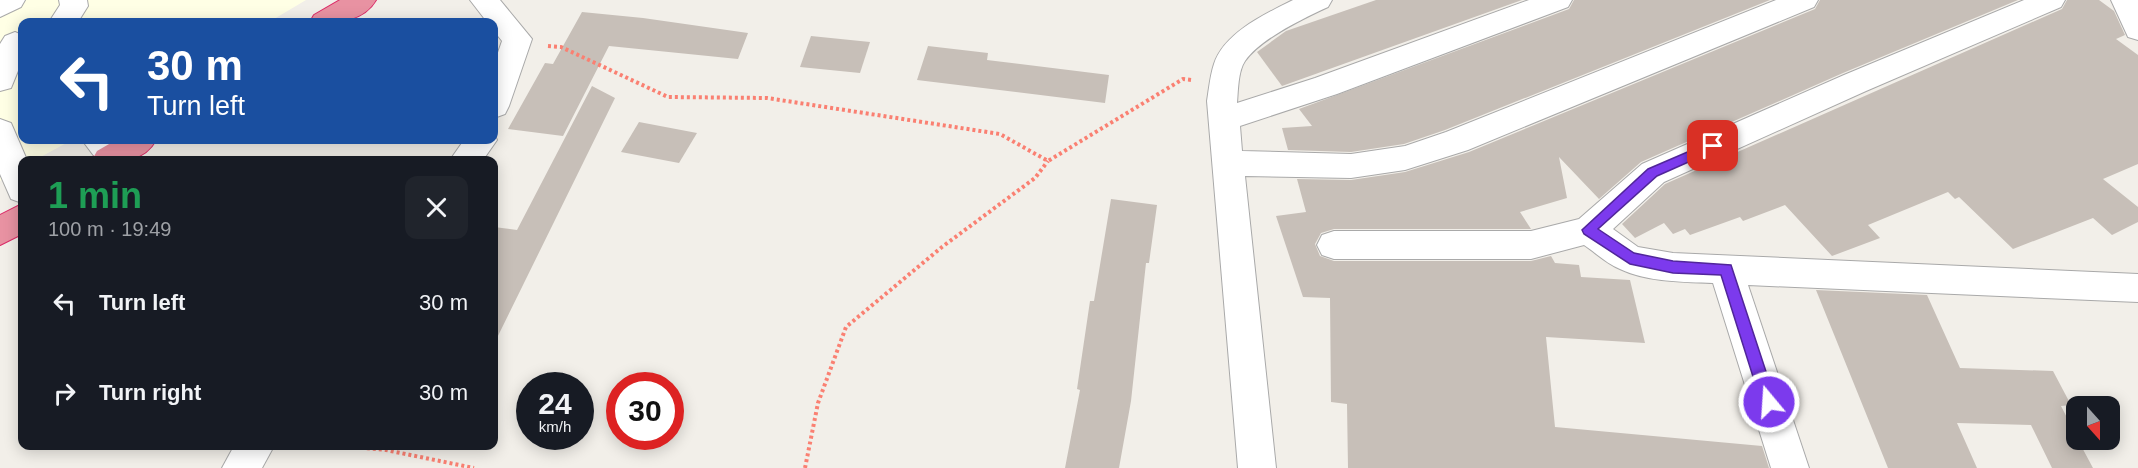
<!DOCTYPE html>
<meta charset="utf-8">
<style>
body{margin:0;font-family:Helvetica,sans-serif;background:#20242c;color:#f1f3f6;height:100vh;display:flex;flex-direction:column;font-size:22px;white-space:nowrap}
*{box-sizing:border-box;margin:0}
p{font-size:20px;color:#9ea1a6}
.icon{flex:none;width:33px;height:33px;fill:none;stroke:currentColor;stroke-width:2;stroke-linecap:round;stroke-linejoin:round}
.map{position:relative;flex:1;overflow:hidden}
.panel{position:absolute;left:18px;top:156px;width:480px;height:294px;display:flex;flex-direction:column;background:#171b24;border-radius:12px;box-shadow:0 3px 15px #0003}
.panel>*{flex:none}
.hud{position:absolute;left:18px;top:18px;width:480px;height:126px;border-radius:12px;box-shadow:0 3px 15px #0003;background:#1a4fa0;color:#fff;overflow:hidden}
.needle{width:39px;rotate:159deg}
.controls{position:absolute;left:2066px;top:396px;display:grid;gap:12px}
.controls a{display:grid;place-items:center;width:54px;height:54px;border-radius:12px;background:#171b24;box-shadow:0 3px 15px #0003;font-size:30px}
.speed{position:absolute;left:516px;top:372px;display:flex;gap:12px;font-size:30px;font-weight:700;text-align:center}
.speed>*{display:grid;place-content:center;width:78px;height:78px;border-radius:50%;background:#171b24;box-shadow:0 3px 15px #0003;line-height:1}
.speed small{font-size:15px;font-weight:400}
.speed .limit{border:9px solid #d22;background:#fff;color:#111}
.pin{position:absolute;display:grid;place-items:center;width:51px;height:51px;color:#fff;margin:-26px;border-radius:12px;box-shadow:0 3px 9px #0006}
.me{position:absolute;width:66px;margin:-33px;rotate:342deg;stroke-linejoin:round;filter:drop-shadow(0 0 4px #0008)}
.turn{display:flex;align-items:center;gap:21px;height:126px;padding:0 30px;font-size:27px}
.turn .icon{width:78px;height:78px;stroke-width:2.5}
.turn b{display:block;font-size:42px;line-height:51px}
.round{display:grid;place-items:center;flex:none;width:63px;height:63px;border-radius:12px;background:#20242c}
.head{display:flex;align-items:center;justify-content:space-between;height:102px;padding:0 30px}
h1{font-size:36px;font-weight:800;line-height:45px;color:#1e9e55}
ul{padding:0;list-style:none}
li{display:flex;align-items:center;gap:18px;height:90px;padding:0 30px}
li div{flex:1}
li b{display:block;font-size:22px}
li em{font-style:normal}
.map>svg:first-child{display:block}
.education{fill:#ffffe5}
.building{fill:#c7bfb8}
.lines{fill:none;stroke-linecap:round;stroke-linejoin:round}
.minor-casing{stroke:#a9a9a9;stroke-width:2}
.highway-casing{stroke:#dc2a67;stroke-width:2}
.path{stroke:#fa8072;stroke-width:4;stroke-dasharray:3 3;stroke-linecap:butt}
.minor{fill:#fff;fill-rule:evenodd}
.highway{fill:#e892a2;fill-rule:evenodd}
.route{fill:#7c3aed;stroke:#51269a;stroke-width:1.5}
</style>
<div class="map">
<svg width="2138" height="468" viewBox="0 0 2138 468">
<rect width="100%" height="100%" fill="#f2efe9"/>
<polygon class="education" points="0,0 306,0 269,22 22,22 22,140 72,140 35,160 22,160 22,168 0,181"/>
<g class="building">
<polygon points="1376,0 1522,0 1282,86 1257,52 1286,31"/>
<polygon points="1574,0 1770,0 1445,130 1404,144 1351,152 1288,150 1282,128 1312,126 1299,109 1569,9"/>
<polygon points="1820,0 2018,0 1843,73 1641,162 1599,199 1559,157 1567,198 1520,212 1531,229 1334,229 1321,233 1315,244 1320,256 1334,261 1531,261 1551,256 1555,263 1579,265 1581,277 1630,280 1645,343 1546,337 1555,427 1762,446 1769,468 1348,468 1347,404 1331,402 1330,298 1303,297 1276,216 1306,212 1297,179 1351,180 1405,172 1469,152 1815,9"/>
<polygon points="2067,0 2099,0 2114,11 2125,35 2116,39 2138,55 2138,164 2103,179 2138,207 2138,222 2112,235 2093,218 2013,249 1959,197 1955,199 1948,192 1868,225 1880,238 1832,256 1785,205 1743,221 1740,217 1690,235 1685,229 1673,234 1664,223 1635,238 1622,224 1665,184 2062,9"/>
<polygon points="582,12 643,18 748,33 738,59 609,46 563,136 508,129 545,63 553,64"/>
<polygon points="811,36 870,42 860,73 800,67"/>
<polygon points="928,46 988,53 987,60 1109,75 1105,103 917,80"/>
<polygon points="592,86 615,98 494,344 494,227 517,230"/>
<polygon points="639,122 697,133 679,163 621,152"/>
<polygon points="1111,199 1157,205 1149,263 1146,263 1131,401 1119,468 1065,468 1080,390 1077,389 1090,301 1094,301"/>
<polygon points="1816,290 1927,295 1960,368 2053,371 2071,405 2061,406 2076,435 2076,440 2078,440 2093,468 2052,468 2031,425 1957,423 1977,468 1888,468"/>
</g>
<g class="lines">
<defs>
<g id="minor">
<polygon points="0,0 25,0 21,7 0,17"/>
<polygon points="59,0 87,0 88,6 78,22 49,22 60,5"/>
<polygon points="470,0 500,0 532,39 509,106 505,114 494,118 494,64 502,41 494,31 494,22 487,22"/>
<path d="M 1293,0 L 1332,0 L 1328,7 C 1304,18 1260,39 1245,61 C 1238,71 1238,91 1237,103 L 1315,78 L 1529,0 L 1572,0 L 1568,7 L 1337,94 L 1240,126 L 1242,151 L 1351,154 L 1405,146 L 1446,132 L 1776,0 L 1818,0 L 1814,7 L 1468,150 L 1405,170 L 1351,178 L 1245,176 L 1276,468 L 1238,468 L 1207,101 C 1209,89 1210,76 1214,64 C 1224,33 1265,14 1293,0 Z"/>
<path d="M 2024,0 L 2065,0 L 2061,7 L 1866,91 L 1664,182 L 1613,229 L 1638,247 L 1673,253 L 2138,274 L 2138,302 L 1748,285 L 1809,468 L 1771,468 L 1713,283 C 1684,282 1647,282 1620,269 C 1607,264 1596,253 1584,245 L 1531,259 L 1334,259 L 1322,255 L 1317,245 L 1322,235 L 1334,231 L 1531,231 L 1579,219 L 1642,164 L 1844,75 Z"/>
<polygon points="2111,0 2138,0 2138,40 2128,37"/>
<polygon points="15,32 22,35 22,61 11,88 0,91 0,44 5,36"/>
<polygon points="0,119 11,123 27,160 22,160 22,203 11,199 0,174"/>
<polygon points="494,134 497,140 483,160 450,160 464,140 494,140"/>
<polygon points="82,140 116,140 129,158 127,160 97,160"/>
<polygon points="234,446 274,446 262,468 222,468"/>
</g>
<g id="highway">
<path d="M 340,0 L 376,0 C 362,24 334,22 310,22 L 314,15 Z"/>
<path d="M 116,140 L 156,140 C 142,165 117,160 92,160 L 97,151 Z"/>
<polygon points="22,204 22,234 0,245 0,215"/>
</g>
</defs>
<use href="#minor" class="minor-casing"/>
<use href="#highway" class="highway-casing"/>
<g class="path">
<polyline points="548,46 561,47 668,97 767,98 1000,134 1048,161 1183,79 1192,80"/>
<polyline points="343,446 386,450 474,468"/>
<polyline points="805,468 818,403 846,327 942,247 1035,178 1048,161"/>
</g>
<use href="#minor" class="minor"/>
<use href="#highway" class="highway"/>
</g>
<polygon class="route" points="1713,141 1718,142 1720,146 1718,149 1657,176 1598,229 1634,253 1673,261 1731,265 1776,402 1774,407 1769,409 1763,407 1761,402 1721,275 1673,273 1630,264 1584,234 1582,230 1648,169"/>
</svg>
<div class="controls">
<a><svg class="needle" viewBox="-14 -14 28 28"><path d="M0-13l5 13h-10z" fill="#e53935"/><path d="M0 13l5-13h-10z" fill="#9ea1a6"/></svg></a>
</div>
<div class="speed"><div>24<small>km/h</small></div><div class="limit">30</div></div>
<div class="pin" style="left:1713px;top:146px;background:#d93025"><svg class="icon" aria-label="arrive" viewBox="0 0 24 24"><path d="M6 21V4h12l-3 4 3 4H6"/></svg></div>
<svg class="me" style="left:1769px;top:402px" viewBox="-20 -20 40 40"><circle r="17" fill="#7c3aed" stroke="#fff" stroke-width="3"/><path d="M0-11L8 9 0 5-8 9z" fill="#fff"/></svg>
<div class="hud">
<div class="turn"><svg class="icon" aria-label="left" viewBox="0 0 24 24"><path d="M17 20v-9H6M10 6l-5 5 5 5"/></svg><div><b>30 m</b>Turn left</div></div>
</div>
<section class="panel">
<div class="head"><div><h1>1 min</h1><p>100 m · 19:49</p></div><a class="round"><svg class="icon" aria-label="close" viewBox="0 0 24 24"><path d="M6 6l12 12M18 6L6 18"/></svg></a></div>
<ul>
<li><svg class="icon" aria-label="left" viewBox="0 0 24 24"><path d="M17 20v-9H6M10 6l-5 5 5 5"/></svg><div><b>Turn left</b></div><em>30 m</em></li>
<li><svg class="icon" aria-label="right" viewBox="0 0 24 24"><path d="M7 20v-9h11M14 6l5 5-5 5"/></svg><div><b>Turn right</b></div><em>30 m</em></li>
</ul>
</section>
</div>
